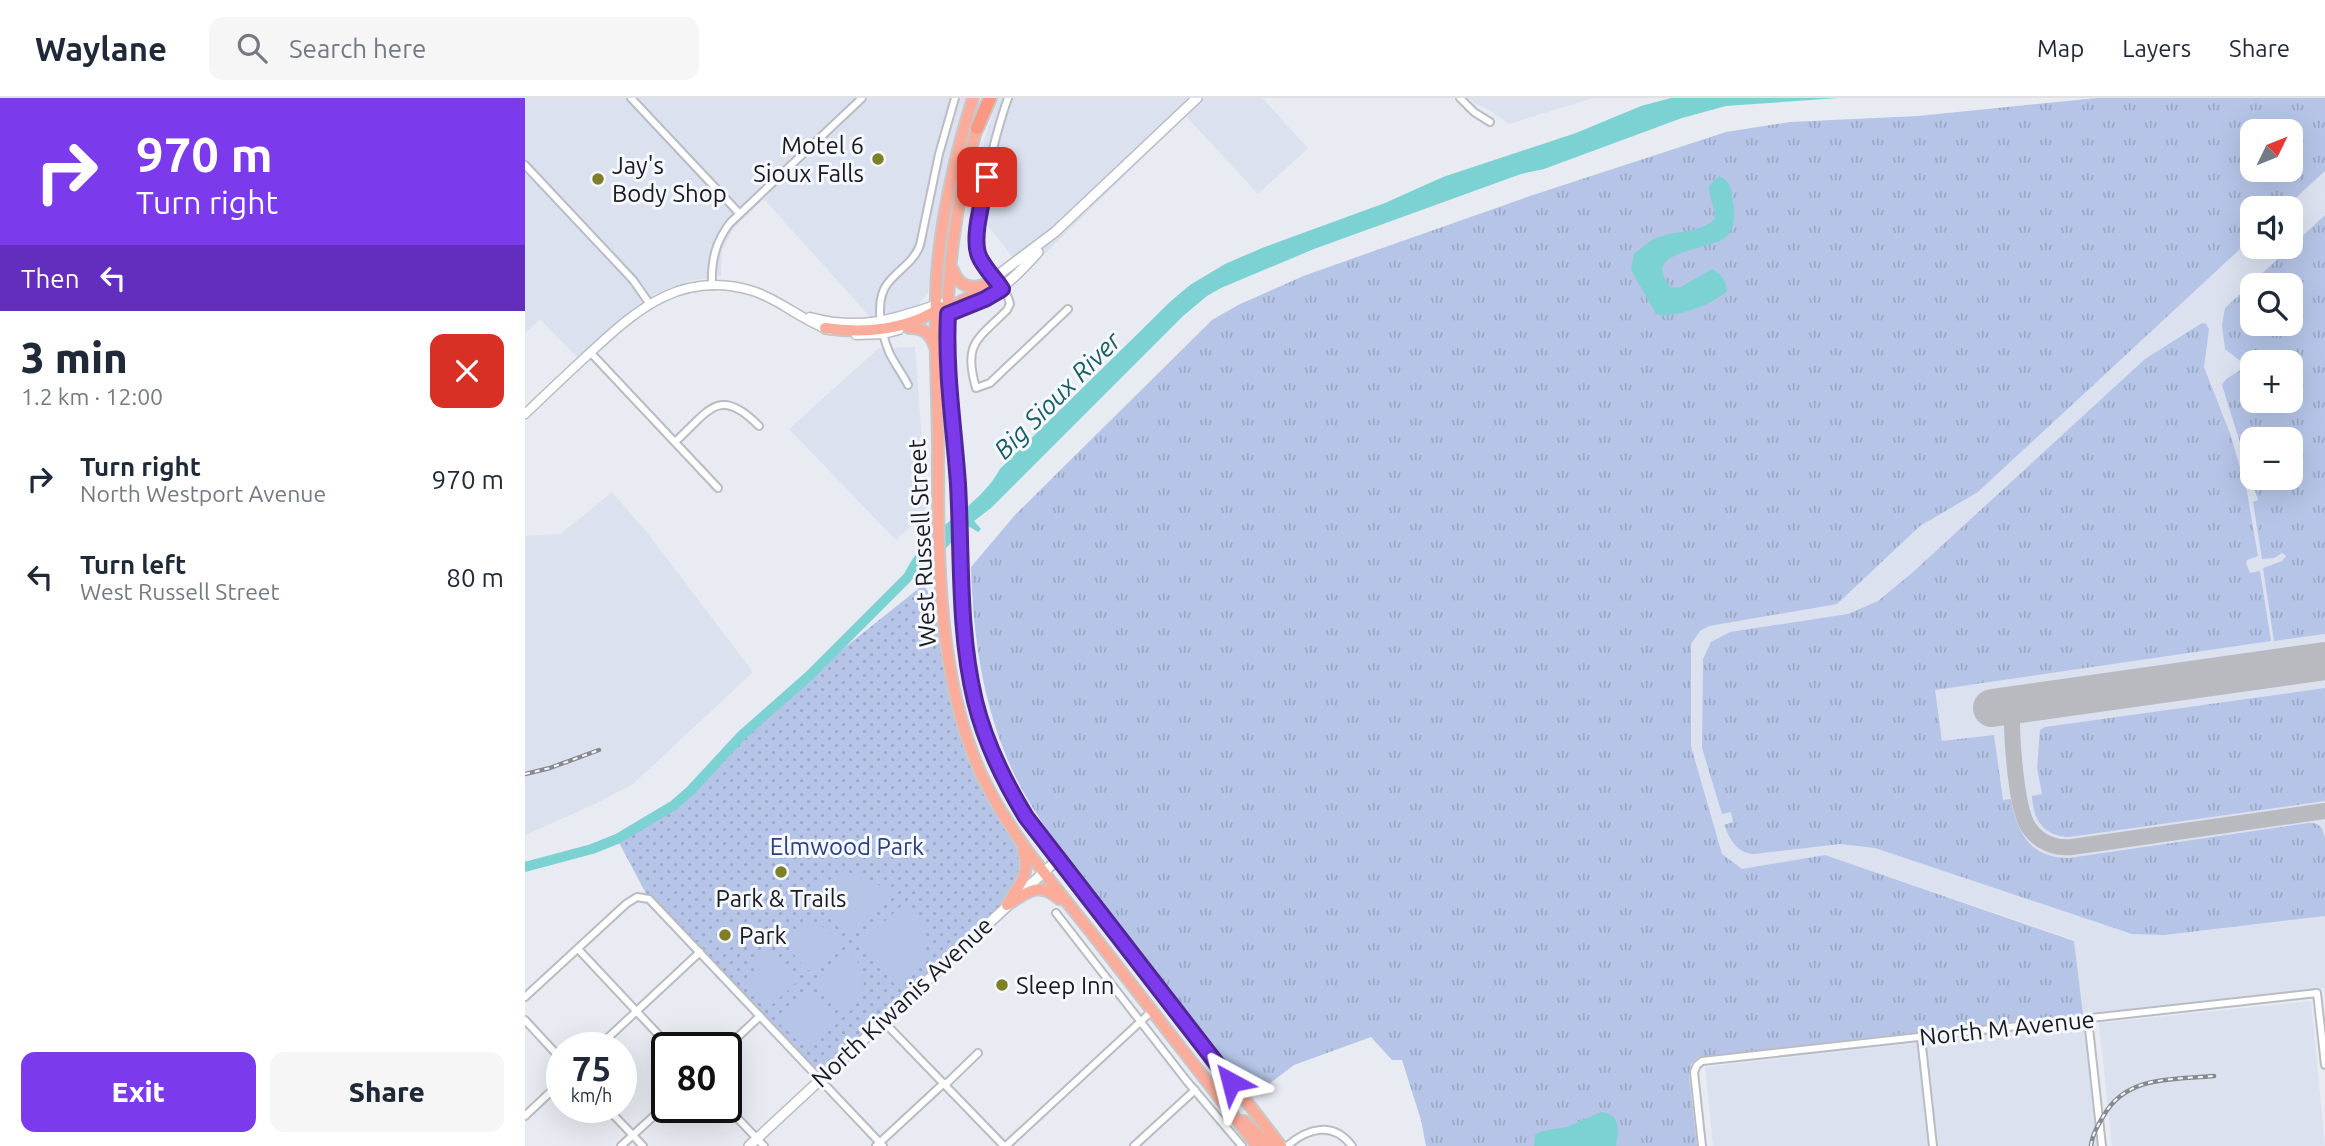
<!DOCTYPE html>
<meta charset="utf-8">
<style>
body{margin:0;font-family:Ubuntu,sans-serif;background:#f6f6f7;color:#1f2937;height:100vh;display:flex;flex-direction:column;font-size:26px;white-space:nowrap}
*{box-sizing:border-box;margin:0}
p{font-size:23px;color:#747a83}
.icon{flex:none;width:38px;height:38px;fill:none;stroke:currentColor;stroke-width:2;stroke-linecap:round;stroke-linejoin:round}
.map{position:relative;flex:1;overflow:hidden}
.drawer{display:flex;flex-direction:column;background:#fff;width:525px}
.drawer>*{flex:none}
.top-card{background:#7c3aed;color:#fff;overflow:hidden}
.needle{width:46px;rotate:47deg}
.fabs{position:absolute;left:1715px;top:21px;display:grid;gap:14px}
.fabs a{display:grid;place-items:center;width:63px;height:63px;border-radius:14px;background:#fff;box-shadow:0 7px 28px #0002;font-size:35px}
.speed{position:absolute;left:21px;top:934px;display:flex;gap:14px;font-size:35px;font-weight:700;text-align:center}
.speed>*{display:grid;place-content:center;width:91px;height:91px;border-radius:50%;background:#fff;box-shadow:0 7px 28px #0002;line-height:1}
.speed small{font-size:18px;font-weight:400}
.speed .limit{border:4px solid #111;border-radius:10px;background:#fff;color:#111}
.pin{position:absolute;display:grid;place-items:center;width:60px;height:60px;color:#fff;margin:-30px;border-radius:14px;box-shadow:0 4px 10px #0006}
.me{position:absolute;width:77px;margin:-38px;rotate:322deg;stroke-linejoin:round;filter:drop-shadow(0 0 5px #0008)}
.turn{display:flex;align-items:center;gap:24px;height:147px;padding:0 21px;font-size:32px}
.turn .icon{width:91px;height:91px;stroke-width:2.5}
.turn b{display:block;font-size:49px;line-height:60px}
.then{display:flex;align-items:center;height:66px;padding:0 21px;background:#0003;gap:14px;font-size:26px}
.round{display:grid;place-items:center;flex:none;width:74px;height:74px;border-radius:14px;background:#f6f6f7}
.overview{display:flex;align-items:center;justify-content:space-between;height:119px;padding:0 21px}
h1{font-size:42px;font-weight:800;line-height:52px}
.cta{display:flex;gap:14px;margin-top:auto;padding:14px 21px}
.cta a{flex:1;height:80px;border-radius:14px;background:#7c3aed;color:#fff;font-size:28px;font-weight:800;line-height:80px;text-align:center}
.cta a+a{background:#f6f6f7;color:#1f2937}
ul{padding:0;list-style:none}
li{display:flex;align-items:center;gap:21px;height:98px;padding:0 21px}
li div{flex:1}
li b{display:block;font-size:26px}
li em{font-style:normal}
header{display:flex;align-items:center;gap:42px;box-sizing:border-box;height:98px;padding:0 35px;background:#fff;border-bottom:2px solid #e0e1e3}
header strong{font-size:33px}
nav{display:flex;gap:38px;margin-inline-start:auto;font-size:24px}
.search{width:490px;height:63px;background:#f6f6f7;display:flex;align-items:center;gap:18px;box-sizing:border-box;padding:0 24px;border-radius:14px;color:#747a83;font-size:26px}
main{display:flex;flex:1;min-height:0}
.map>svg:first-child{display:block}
.built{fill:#dbe1ef;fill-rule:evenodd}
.grass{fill:url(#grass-tufts);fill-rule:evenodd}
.park{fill:url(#park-dots)}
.garden{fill:#b5c4e7}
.water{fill:#7cd1d3}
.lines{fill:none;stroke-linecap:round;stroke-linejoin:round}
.river{stroke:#7cd1d3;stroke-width:10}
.taxiway{stroke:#b8bac0;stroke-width:16}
.runway{stroke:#b8bac0;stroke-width:38}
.minor-casing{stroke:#b9bcc3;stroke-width:10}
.tertiary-casing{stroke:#b9bcc3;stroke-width:11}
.secondary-casing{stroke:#b9bcc3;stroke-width:12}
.trunk-casing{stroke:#c8c8c9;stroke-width:14}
.motorway-casing{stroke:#c8c8c9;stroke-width:16}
.minor{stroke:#fff;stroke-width:6}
.tertiary{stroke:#fff;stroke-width:8}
.secondary{stroke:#fff;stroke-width:9}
.trunk{stroke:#fcac9a;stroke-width:10}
.motorway{stroke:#fc9881;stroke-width:12}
.rail-casing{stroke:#87898e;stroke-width:4.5}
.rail{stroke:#f5f8ff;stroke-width:2;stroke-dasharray:5;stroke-linecap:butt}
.route-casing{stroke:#51269a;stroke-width:18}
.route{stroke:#7c3aed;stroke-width:12}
.poi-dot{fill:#807e26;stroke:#f5f8ff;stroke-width:2.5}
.labels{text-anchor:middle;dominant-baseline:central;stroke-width:6;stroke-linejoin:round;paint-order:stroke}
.poi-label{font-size:24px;fill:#1a1b1e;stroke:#f5f8ff;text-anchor:start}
.street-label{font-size:24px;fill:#1a1b1e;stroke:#f5f8ff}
.park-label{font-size:24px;fill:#293f80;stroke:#f5f8ff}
.water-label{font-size:26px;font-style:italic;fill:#185f62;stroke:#f5f8ff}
</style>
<header>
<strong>Waylane</strong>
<div class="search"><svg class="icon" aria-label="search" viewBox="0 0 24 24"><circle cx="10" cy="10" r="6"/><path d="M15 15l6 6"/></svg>Search here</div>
<nav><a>Map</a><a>Layers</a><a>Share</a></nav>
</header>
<main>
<section class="drawer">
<div class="top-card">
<div class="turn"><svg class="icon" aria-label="right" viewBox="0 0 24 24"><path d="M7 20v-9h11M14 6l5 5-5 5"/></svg><div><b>970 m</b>Turn right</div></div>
<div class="then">Then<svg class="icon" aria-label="left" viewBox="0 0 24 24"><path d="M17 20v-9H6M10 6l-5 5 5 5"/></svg></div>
</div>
<div class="overview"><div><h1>3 min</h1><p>1.2 km · 12:00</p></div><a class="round" style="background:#d93025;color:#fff"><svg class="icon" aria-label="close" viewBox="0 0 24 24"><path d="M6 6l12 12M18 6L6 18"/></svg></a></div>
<ul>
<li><svg class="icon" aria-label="right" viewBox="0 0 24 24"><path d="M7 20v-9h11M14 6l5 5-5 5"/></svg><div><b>Turn right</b><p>North Westport Avenue</p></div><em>970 m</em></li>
<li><svg class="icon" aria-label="left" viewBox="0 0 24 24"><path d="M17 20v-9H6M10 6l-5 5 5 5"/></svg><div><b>Turn left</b><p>West Russell Street</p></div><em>80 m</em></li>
</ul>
<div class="cta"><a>Exit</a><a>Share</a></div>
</section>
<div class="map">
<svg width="1800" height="1048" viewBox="0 0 1800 1048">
<defs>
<pattern id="grass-tufts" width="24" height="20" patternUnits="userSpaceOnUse" patternTransform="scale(1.75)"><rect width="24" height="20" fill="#b5c4e7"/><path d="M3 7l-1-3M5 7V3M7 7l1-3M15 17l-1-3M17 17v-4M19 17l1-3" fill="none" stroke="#9ba8c6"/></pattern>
<pattern id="park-dots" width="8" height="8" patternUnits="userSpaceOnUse" patternTransform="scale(1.75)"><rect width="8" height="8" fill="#b5c4e7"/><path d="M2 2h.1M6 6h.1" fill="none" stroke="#9ba8c6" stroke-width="1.8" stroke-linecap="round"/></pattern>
</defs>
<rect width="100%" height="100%" fill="#e8ebf2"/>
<g class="built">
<polygon points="0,0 443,0 419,85 403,195 392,208 346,220 239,101 209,130 197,152 196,178 163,183 130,196 53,260 15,221 0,235"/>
<polygon points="473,0 737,0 783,50 733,96 661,18 500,175 446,106 461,36"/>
<polygon points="944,0 1068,0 984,26 963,11 950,6"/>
<path d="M 1800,73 L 1800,897 L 1799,890 L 1558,916 L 1549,842 L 1300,757 L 1217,772 L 1197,756 L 1166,648 L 1166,546 L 1175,533 L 1184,528 L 1312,505 L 1395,428 L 1453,394 L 1727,140 L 1727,149 L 1766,149 L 1766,110 L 1760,110 ZM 1727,187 L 1766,187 L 1766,226 L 1727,226 ZM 1727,264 L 1766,264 L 1766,303 L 1727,303 ZM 1727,341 L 1766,341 L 1766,380 L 1727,380 Z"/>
<polygon points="390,249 402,414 371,442 264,331 354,250"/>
<polygon points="87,394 124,437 228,574 108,686 70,706 0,737 0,438 36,436"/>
<polygon points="1786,903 1800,1048 1587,1048 1574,925"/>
<polygon points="1555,926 1559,929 1581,1048 1188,1048 1180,969"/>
</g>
<g class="grass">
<path d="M 1572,0 L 1800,0 L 1800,73 L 1760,110 L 1727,110 L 1727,140 L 1453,394 L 1395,428 L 1312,506 L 1184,528 L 1175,533 L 1166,546 L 1166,648 L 1197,756 L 1217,771 L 1300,757 L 1549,843 L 1558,916 L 1173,959 L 1166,966 L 1164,977 L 1172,1048 L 901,1048 L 896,1022 L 877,962 L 867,962 L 846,939 L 769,967 L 728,998 C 681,937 633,875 585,814 C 546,764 503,714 480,655 C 456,595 448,533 446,469 L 490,417 L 687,222 L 715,206 L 781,177 L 1005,98 L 1201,34 L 1265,24 L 1393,18 ZM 1727,33 L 1766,33 L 1766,72 L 1727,72 Z"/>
<path d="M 1800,117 L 1800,536 L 1749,543 L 1738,470 L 1757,463 L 1761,458 L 1757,455 L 1749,460 L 1737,461 L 1728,404 L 1733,402 L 1697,287 C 1702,276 1715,277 1719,266 L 1700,251 L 1697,227 L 1700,210 ZM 1727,187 L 1766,187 L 1766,226 L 1727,226 ZM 1727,264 L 1766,264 L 1766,303 L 1727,303 ZM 1727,341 L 1766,341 L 1766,380 L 1727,380 Z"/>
<path d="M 1677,225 L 1681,226 L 1684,231 L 1679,269 L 1706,338 L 1722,394 L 1733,458 L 1722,462 L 1721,465 L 1725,475 L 1735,473 L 1746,543 L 1410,592 L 1417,643 L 1469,637 L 1478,702 L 1486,701 C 1492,736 1506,760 1544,760 L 1784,725 C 1795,724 1799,732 1800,741 L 1800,818 L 1639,837 L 1607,836 L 1350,750 L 1315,746 L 1229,756 C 1211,755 1205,741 1199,727 L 1208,724 L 1206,714 L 1197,716 L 1177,650 L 1178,561 L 1186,544 L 1205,534 L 1323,516 L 1353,503 L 1387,475 L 1620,261 Z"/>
<path d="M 1800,590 L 1800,703 L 1544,739 C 1519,738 1508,722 1507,698 L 1517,696 L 1512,670 L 1515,632 L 1520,629 Z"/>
</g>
<polygon class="park" points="398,487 405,496 422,553 438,628 502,773 482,807 294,982 124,801 92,741 149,707 166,692 217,637 259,598"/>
<g class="garden">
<path d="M 322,776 C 338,780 354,783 364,796 L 323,835 L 286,796 L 297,784 Z"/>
<path d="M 380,805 C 414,837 407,862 372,889 L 336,849 L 336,844 Z"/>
<polygon points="287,826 298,829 315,844 285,872 281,872 257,841 266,834"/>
<polygon points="243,852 271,881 271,885 241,912 228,896 224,884 235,859"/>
<path d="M 325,855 C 330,860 336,867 338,874 C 342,889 333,907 322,916 L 293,886 L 293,882 Z"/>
<polygon points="281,895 313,925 294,941 284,945 265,935 251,923"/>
</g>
<g class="water">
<path d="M 1146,0 L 1314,0 L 1201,8 L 1157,20 L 1019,71 L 996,76 L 789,151 L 696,190 L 682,198 L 658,218 L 466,410 L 449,423 L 456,431 L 453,434 L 443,428 L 394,477 L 372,490 C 380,474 388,457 401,444 C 425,420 459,401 475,371 L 646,203 L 665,187 L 700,166 L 737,150 L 860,105 L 918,79 L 1051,35 L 1116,8 Z"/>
<path d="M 1194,78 C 1206,84 1207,92 1208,105 C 1210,115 1210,128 1203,137 C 1188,154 1110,151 1147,190 L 1156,189 L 1187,171 C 1195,174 1202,184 1202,193 C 1190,205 1148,222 1131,216 L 1106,172 L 1109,156 C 1118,149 1126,141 1137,138 C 1156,132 1174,135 1190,121 C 1190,109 1184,100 1184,88 Z"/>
<path d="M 1076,1014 C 1096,1016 1094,1032 1091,1048 L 1009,1048 L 1010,1037 L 1017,1033 L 1042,1029 Z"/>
</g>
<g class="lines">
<polyline class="river" points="0,769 67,751 92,741 149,707 166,692 217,637 285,577 382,480"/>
<path class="taxiway" d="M 1499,605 L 1491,611 L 1487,620 C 1487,644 1491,711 1504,730 C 1514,744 1530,751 1547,749 L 1800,713"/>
<polyline class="runway" points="1467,610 1800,563"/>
<defs>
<g id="minor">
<polyline points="106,0 214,115"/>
<path d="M 483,0 C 473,28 445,131 453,155 C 460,174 481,187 485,206 L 482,212 C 452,242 438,245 451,290 L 465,285 L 543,211"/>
<polyline points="935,0 949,14 965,24"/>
<polyline points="0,67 108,182 124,205"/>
<path d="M 187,188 C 186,164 190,144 205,125 L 337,0"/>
<polyline points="65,254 193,390"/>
<path d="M 383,287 C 377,275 369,265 364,254 C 356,234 349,202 363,185 C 374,171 389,164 395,147 L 414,56 L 430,0"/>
<path d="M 150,344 C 184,313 194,287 234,328"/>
<polyline points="531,815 661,982 717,1048"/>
<polyline points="53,851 146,950"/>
<polyline points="0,899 101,806 112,799 124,801 358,1048"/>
<polyline points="1563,921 1577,1048"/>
<polyline points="0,922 37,962"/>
<polyline points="358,923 479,1048"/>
<polyline points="1396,939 1408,1048"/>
<polyline points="72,950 175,854"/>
<polyline points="201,950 235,918"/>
<polyline points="420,987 453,955"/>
<polyline points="201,1008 239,1048"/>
<polyline points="82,1010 118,1048"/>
<polyline points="0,1018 37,983"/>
<polyline points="96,1048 142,1006"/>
<polyline points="351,1048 419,985"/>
<polyline points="481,1048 627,913"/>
<polyline points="609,1048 670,992"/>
<path d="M 762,1048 C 783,1030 808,1023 827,1048"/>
<polyline points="1177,1048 1169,974 1172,967 1177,963 1792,895 1800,967"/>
</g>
<g id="tertiary">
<path d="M 285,219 C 336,233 369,221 416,205"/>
<polyline points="331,237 359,236 374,232"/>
<path d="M 0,316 C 22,295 44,274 67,253 C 114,209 159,172 228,193 C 256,202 277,223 305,232"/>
</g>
<g id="secondary">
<polyline points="457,189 530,134 672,0"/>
<path d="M 419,217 C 465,202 481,190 513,154"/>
<polyline points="224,1048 532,762"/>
</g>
<g id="trunk">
<path d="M 448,0 C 430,57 417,115 412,175 C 408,234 413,294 413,354 C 413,458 412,582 457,678 C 485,737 529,787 569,838 C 624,908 678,978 732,1048"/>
<path d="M 454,23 C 430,99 419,189 423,270 C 425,309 430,347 433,386 C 437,458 433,532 450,603 C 460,645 479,683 501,719 L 756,1048"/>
<path d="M 428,172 C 433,187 444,192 459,187"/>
<polyline points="418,213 450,196 461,187"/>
<path d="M 300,230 C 338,236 384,232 416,209"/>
<path d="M 384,230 C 398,229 405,235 410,249"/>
<path d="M 485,802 C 496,785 506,773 498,753"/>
<path d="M 482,807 C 501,795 514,782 534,801"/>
<polyline points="719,1023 741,1044 749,1048"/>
</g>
<polyline id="motorway" points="452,30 465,0"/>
</defs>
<use href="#minor" class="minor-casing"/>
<use href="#tertiary" class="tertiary-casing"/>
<use href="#secondary" class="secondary-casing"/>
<use href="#trunk" class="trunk-casing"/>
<use href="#motorway" class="motorway-casing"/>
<use href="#minor" class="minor"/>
<use href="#tertiary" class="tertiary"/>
<use href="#secondary" class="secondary"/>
<use href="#trunk" class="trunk"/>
<use href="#motorway" class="motorway"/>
<defs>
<g id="rail">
<polyline points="0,676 25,670 74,652"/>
<path d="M 1566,1048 C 1567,1037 1573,1027 1579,1017 C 1602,977 1648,982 1689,978"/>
</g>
</defs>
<use href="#rail" class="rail-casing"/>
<use href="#rail" class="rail"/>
</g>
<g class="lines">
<defs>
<path id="route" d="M 462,79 C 459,99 446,139 454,158 C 459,170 470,180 477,191 L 460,201 L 423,216 C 420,273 429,329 433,386 C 437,458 433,532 450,603 C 460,644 479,683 501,719 L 706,984"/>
</defs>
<use href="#route" class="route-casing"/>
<use href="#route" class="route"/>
</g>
<g class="poi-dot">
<circle cx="353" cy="61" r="7"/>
<circle cx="73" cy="81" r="7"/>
<circle cx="256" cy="774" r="7"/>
<circle cx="200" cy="837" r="7"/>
<circle cx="477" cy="887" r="7"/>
</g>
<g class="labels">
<g class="poi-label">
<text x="339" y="47" text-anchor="end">Motel 6<tspan x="339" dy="28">Sioux Falls</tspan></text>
<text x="87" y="67">Jay's<tspan x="87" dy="28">Body Shop</tspan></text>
<text x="256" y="800" text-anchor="middle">Park &amp; Trails</text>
<text x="214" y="837">Park</text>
<text x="491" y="887">Sleep Inn</text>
</g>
<g class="street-label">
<text transform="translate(397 445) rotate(-93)">West Russell Street</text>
<text transform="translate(377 904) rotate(-43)">North Kiwanis Avenue</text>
<text transform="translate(1482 930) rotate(-6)">North M Avenue</text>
</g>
<g class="park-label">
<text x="322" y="748">Elmwood Park</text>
</g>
<g class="water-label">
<text transform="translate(532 297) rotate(-45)">Big Sioux River</text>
</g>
</g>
</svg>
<div class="fabs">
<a><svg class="needle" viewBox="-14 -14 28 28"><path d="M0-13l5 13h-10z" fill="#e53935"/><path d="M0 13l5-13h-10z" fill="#747a83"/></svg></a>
<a><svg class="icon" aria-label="sound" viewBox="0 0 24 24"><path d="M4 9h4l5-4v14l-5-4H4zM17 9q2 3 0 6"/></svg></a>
<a><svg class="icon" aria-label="search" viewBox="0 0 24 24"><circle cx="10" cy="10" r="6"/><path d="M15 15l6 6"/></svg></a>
<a>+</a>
<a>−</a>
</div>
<div class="speed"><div>75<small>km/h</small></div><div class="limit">80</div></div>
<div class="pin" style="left:462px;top:79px;background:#d93025"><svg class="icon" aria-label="arrive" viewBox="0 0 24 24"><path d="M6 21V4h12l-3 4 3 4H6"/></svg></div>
<svg class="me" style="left:706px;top:984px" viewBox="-20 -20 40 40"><path d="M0-17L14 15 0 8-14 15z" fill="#7c3aed" stroke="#fff" stroke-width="4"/></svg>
</div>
</main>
